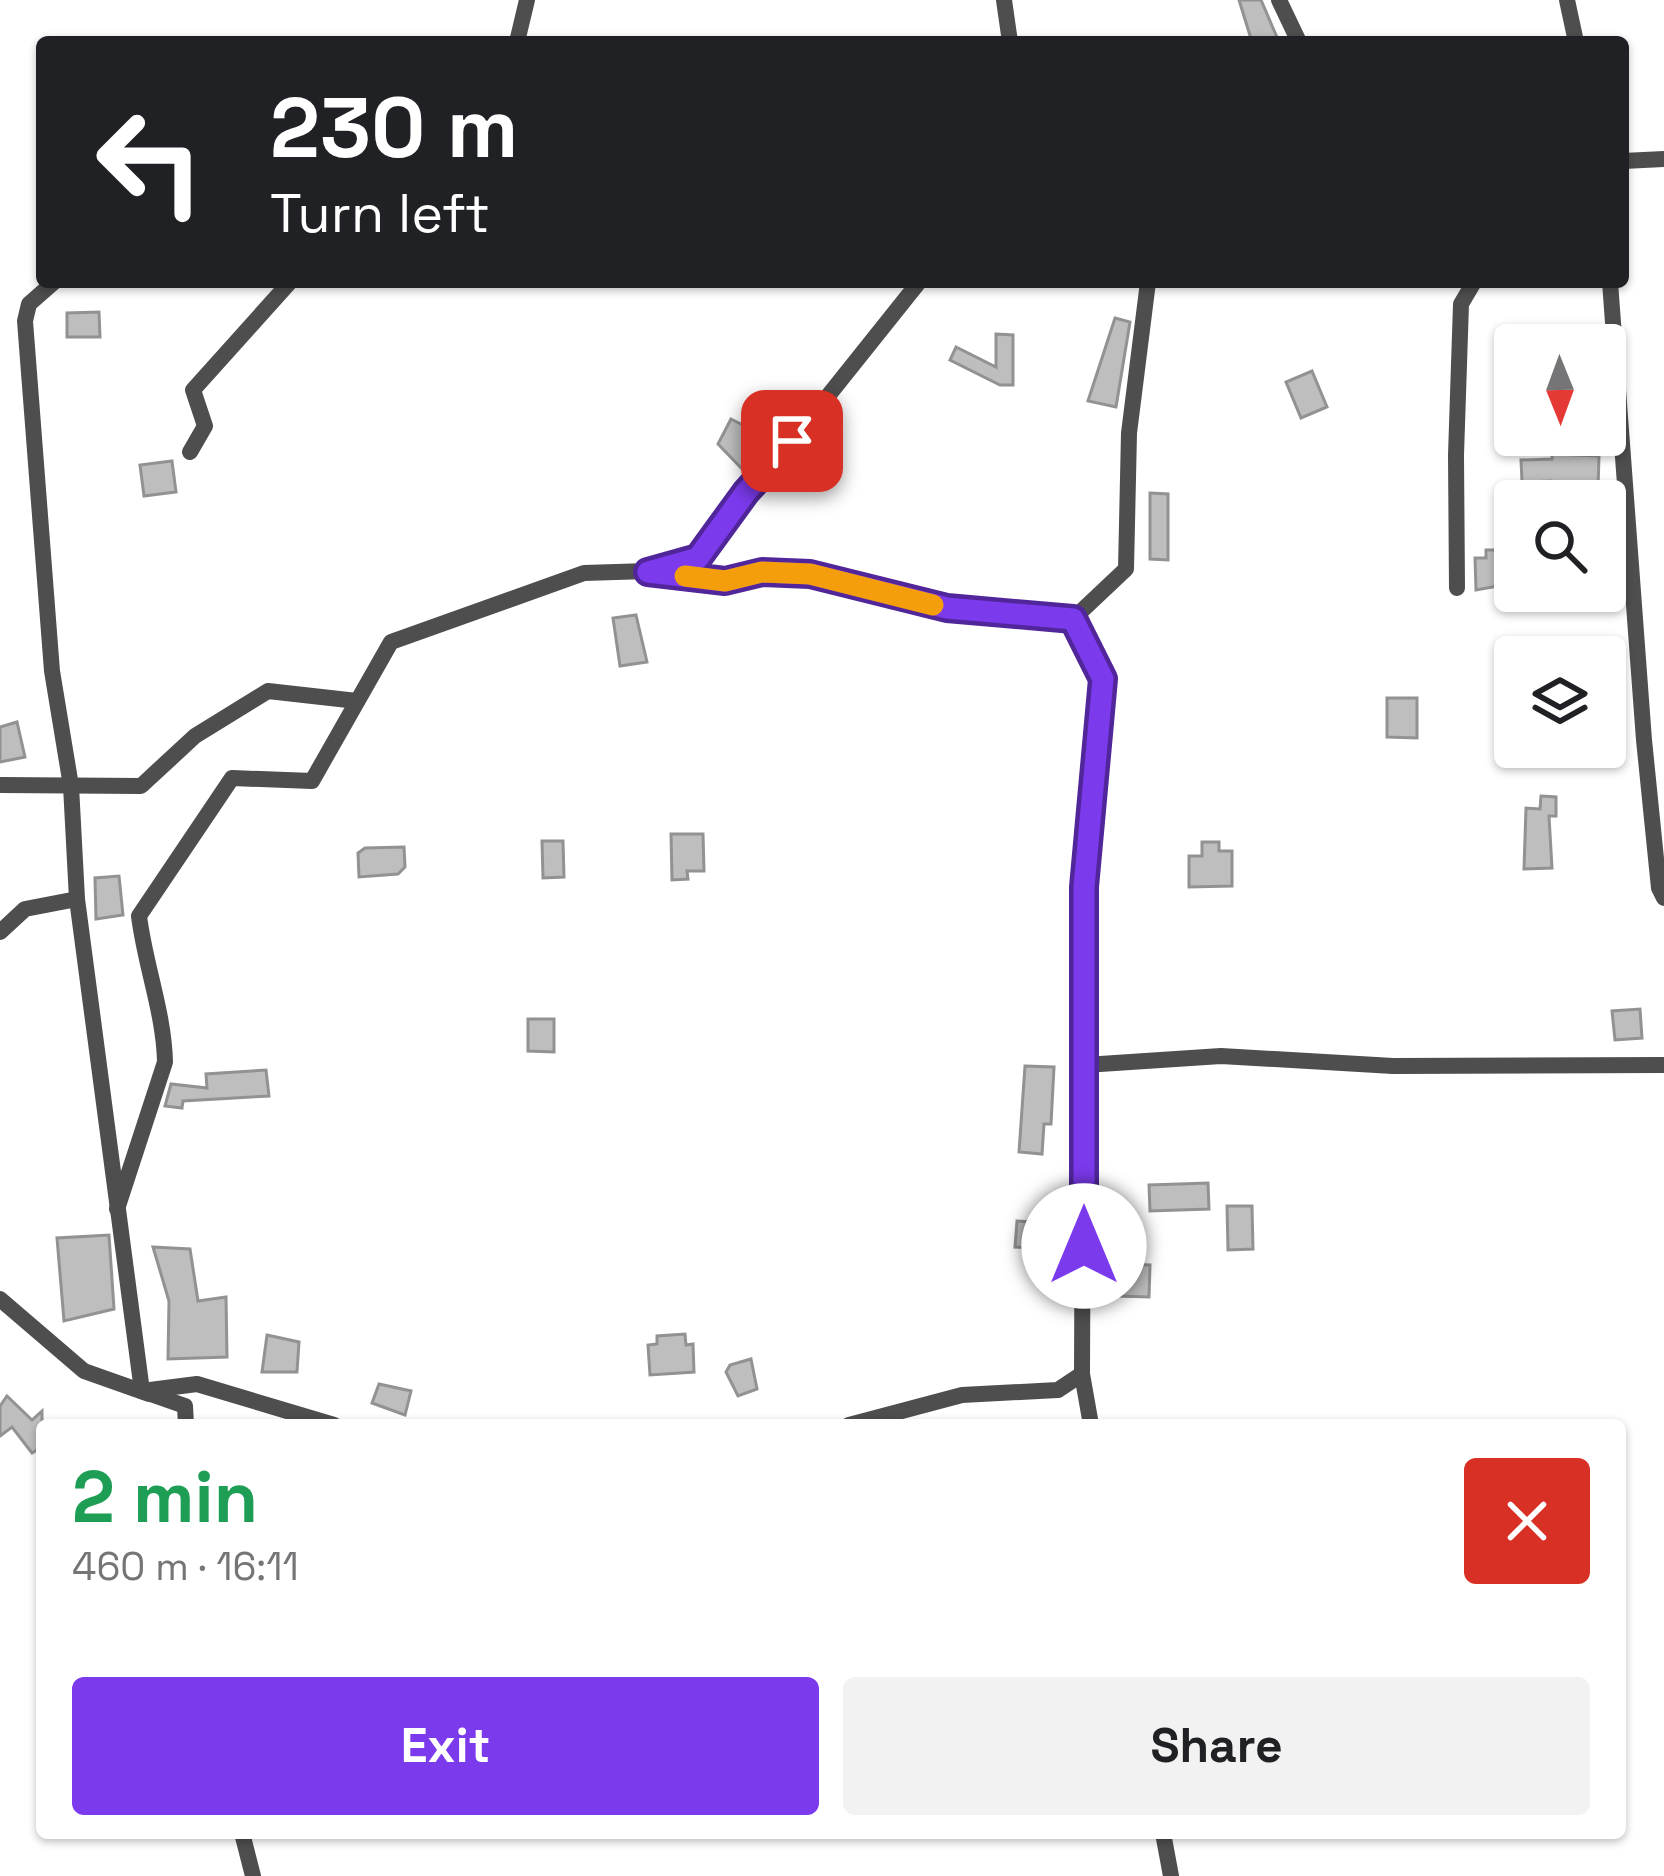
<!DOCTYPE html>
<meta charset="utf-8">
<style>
body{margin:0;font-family:"Space Grotesk",sans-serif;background:#f2f2f2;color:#202124;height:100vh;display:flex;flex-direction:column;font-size:45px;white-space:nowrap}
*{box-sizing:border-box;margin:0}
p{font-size:39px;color:#757577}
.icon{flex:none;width:66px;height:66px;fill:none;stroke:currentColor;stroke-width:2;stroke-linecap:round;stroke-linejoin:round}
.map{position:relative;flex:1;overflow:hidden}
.drawer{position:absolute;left:36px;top:1419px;width:1590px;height:420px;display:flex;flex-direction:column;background:#fff;border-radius:12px;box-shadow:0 3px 9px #0004}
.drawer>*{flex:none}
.top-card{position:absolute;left:36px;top:36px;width:1593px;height:252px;border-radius:12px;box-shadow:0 3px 9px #0004;background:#202124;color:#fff;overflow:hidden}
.needle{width:78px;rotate:179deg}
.controls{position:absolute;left:1494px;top:324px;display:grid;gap:24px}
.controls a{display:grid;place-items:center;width:132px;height:132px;border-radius:12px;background:#fff;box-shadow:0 3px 9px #0004;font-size:60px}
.pin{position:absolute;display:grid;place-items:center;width:102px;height:102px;color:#fff;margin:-51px;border-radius:24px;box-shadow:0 6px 18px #0006}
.me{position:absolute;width:132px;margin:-66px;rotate:0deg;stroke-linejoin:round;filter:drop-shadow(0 0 9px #0008)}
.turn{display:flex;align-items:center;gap:42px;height:252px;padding:0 36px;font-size:54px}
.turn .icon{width:156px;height:156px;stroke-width:2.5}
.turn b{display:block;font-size:84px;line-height:102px}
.round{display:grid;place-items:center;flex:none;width:126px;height:126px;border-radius:12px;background:#f2f2f2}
.headline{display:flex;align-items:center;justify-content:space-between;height:204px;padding:0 36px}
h1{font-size:72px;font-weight:800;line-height:90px;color:#1e9e55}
.cta{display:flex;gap:24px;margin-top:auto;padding:24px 36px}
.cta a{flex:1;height:138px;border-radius:12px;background:#7c3aed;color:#fff;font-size:48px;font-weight:800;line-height:138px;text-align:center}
.cta a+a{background:#f2f2f2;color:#202124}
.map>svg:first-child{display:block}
.building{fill:#bebebe;stroke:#929292;stroke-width:3}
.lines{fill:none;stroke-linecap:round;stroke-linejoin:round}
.minor{stroke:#4e4e4e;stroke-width:16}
.route-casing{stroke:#51269a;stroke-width:30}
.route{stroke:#7c3aed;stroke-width:21}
.slow{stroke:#f59e0b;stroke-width:21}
</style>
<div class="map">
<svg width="1664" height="1876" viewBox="0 0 1664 1876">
<rect width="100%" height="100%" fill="#fff"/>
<g class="building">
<polygon points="1239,0 1261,0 1279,42 1252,42"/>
<polygon points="99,312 100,337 67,337 67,313"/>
<polygon points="1115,318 1130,322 1116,407 1088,401"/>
<polygon points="996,334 1013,335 1013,385 1000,385 950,360 956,347 996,367"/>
<polygon points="1312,371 1327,407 1301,418 1286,382"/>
<polygon points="731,419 762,435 752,442 759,451 744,471 718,444"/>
<polygon points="1552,454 1599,456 1598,489 1551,488 1551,481 1522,482 1521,460 1552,459"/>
<polygon points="172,461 176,492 144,496 140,465"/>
<polygon points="1150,493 1168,494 1168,560 1150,559"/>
<polygon points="1486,550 1515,550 1515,591 1498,586 1476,590 1475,558 1486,558"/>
<polygon points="636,615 647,662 620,666 613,618"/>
<polygon points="1387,698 1417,698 1417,738 1387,737"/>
<polygon points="17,722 25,757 0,762 0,727"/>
<polygon points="1541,796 1556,797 1556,816 1549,816 1552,868 1524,869 1526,808 1540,809"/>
<polygon points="671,834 703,834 704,871 687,871 688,879 672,880"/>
<polygon points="542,841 563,841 564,877 543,878"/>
<polygon points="1202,842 1219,842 1219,851 1232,851 1232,886 1189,887 1189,856 1202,856"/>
<polygon points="404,847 405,867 398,874 359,877 358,853 365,848"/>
<polygon points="119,876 123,915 96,919 95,878"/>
<polygon points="1640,1009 1642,1038 1615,1040 1612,1011"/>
<polygon points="528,1019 554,1019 554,1052 528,1051"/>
<polygon points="1025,1066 1054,1067 1051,1124 1044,1124 1042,1154 1019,1152"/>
<polygon points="266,1070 269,1096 183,1101 182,1108 165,1106 171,1084 207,1088 206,1074"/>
<polygon points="1208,1183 1209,1209 1150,1211 1149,1185"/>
<polygon points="1227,1206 1252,1206 1253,1249 1228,1250"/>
<polygon points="1017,1221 1046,1223 1044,1249 1015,1247"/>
<polygon points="109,1235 114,1309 64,1321 57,1238"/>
<polygon points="153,1247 190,1249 198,1301 226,1297 227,1357 168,1359 169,1301"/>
<polygon points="1118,1264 1150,1265 1149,1297 1117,1296"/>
<polygon points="685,1334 686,1345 693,1344 694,1372 650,1375 648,1345 657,1344 657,1336"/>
<polygon points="267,1335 299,1342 297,1372 262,1372"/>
<polygon points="751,1359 757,1389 738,1396 726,1372 730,1365"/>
<polygon points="379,1384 411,1391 405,1415 372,1403"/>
<polygon points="7,1396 32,1420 42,1411 42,1447 32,1453 12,1427 0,1436 0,1406"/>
</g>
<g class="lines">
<g class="minor">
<polyline points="1004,0 1010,42"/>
<polyline points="1279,0 1299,42"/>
<polyline points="1567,0 1576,42"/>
<polyline points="517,42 527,0"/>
<polyline points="1623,161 1664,159"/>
<polyline points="54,282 29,304 25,321 52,671 71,786 77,899 142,1391 185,1406 186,1425"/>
<polyline points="1610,282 1644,740 1659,888 1664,898"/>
<polyline points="190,452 205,426 193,390 290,282"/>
<polyline points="658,569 698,558 746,492 792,441 919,282"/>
<polyline points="1457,588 1456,455 1461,304 1474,282"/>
<polyline points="0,785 141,786 195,736 268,691 357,701"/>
<polyline points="0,932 25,909 77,899"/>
<polyline points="1085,1065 1221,1056 1393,1066 1664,1065"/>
<path d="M 117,1209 L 165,1062 C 164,1013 145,965 139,916 L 232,778 L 312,781 L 391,642 L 584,573 L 648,571 L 725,581 L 762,572 L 810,573 L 947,608 L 1073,619"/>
<polyline points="0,1299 84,1371 149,1394"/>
<polyline points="1082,1374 1084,887 1103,679 1073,619 1126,569 1129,433 1148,282"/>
<polyline points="150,1390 197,1384 334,1425"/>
<polyline points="849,1425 962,1395 1058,1390 1082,1374 1091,1425"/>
<polyline points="242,1833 253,1876"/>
<polyline points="1163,1833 1171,1876"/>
</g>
</g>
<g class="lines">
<defs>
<polyline id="route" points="792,441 746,492 698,558 648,572 725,581 762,572 810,574 947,608 1073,619 1103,679 1084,887 1084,1246"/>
</defs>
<use href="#route" class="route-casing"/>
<use href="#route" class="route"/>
<polyline class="slow" points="685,576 725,581 762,572 810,574 933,605"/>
</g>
</svg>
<div class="controls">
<a><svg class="needle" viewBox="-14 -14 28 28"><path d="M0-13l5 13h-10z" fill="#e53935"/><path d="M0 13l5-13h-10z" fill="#757577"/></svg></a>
<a><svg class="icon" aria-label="search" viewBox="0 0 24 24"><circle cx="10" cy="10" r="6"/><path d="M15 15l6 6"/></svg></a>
<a><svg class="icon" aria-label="layers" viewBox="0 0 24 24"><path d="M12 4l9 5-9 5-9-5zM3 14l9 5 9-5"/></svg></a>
</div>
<div class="pin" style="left:792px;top:441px;background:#d93025"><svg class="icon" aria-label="arrive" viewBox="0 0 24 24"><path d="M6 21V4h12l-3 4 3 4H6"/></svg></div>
<svg class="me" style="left:1084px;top:1246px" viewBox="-20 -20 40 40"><circle r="19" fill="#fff"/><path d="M0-13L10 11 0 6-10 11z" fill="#7c3aed"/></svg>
<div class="top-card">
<div class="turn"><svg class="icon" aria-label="left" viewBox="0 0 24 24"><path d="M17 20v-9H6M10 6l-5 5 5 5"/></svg><div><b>230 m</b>Turn left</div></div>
</div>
<section class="drawer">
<div class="headline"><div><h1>2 min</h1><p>460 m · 16:11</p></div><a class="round" style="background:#d93025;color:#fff"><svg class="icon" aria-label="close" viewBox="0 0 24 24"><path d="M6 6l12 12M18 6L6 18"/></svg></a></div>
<div class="cta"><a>Exit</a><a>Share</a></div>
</section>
</div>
